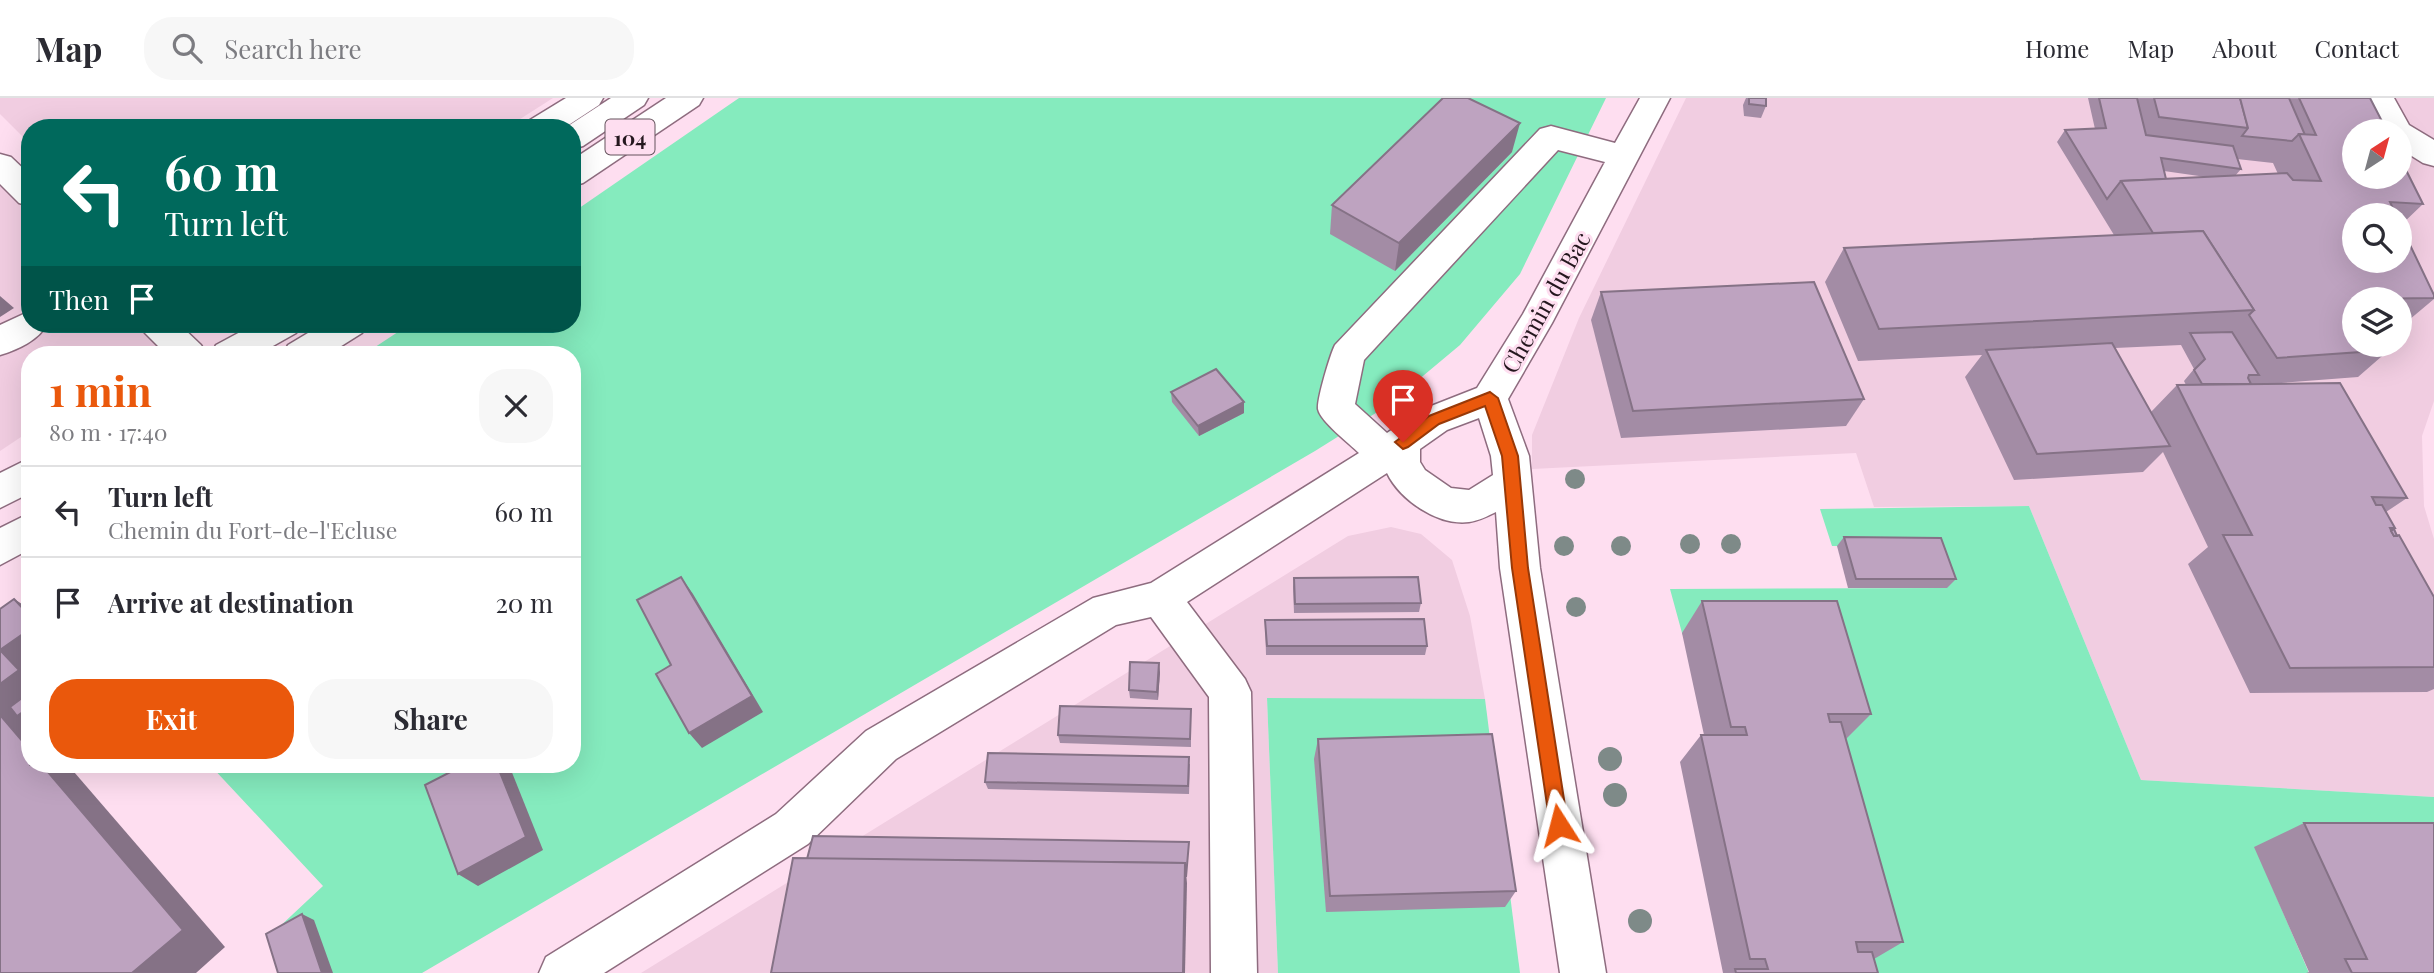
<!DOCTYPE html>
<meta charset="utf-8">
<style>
body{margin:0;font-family:"Playfair Display",serif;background:#f7f7f7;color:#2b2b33;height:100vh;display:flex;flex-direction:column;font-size:26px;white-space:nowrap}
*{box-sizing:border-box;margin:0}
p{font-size:23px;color:#7c7c81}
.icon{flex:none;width:38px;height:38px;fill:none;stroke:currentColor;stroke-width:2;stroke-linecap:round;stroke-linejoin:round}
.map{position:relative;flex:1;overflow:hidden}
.details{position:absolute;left:21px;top:248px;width:560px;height:427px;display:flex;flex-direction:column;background:#fff;border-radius:28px;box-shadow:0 7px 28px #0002}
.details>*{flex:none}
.banner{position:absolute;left:21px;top:21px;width:560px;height:214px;border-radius:28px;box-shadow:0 7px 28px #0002;background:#00695c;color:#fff;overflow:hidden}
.needle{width:46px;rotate:36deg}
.fabs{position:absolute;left:2342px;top:21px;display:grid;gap:14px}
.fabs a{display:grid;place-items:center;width:70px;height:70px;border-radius:50%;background:#fff;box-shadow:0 7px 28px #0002;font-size:35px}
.pin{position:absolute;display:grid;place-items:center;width:60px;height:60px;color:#fff;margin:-72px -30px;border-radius:50% 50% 50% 0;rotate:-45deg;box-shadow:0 0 7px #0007}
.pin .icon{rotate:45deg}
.me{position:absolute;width:77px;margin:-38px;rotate:351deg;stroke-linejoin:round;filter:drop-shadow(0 0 5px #0008)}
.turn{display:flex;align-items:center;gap:24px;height:147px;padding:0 28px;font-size:32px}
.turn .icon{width:91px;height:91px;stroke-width:2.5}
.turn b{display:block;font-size:49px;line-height:60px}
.then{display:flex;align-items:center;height:66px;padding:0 28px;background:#0003;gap:14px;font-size:26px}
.round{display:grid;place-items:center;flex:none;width:74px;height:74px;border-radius:28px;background:#f7f7f7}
.overview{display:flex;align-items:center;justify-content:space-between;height:119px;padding:0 28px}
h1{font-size:42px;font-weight:700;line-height:52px;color:#ea580c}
.action{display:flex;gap:14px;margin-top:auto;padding:14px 28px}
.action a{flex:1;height:80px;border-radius:28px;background:#ea580c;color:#fff;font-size:28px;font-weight:700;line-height:80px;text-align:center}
.action a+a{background:#f7f7f7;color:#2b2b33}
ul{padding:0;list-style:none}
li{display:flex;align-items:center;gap:21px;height:91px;padding:0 28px;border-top:2px solid #e1e1e2}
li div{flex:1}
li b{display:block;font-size:26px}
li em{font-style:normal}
header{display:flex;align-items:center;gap:42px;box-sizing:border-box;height:98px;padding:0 35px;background:#fff;border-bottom:2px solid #e1e1e2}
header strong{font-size:33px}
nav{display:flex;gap:38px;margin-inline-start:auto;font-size:24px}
.search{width:490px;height:63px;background:#f7f7f7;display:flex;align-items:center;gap:18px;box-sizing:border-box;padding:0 24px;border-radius:28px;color:#7c7c81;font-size:26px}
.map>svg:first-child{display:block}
.built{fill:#f1cde1;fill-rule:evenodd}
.green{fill:#85ebbe}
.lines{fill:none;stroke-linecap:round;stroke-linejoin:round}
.minor-casing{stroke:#8e6c7f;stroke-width:3}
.major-casing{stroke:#8e6c7f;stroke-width:3}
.minor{fill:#fff;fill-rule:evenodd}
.major{fill:#fff;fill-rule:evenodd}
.tree{fill:#7e8a88}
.wall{fill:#a38ca5;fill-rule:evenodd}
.shaded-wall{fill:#857286}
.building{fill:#bea3c0;stroke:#857286;stroke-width:2}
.route{fill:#ea580c;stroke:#983908;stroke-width:2}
.labels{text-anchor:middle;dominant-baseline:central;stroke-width:6;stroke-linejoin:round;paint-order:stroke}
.shield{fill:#fedef0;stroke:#65535d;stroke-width:2}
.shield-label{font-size:21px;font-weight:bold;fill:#24171e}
.street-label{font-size:23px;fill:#24171e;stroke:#fedef0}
</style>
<header>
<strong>Map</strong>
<div class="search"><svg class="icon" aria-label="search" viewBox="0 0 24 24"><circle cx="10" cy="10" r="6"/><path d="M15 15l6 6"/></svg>Search here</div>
<nav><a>Home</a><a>Map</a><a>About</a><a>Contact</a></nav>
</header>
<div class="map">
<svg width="2434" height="875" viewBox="0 0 2434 875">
<rect width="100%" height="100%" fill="#fedef0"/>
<g class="built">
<polygon points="0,0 553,0 506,30 30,30 30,46 0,16"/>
<path d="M 1686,0 L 2434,0 L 2434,303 L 2422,338 L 2424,408 L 2434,441 L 2434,699 L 2141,682 L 2029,408 L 1874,409 L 1856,355 L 1532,371 L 1532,337 L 1579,220 ZM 2354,33 L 2399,33 L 2399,79 L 2354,79 ZM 2354,117 L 2399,117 L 2399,163 L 2354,163 ZM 2354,201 L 2399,201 L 2399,247 L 2354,247 Z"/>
<polygon points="0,74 30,103 30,226 156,226 172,241 147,257 30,257 30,333 0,353"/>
<polygon points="1391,429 1421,436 1452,462 1470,518 1485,601 1267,601 1278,875 641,875 1348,438"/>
</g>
<g class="green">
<polygon points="739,0 1606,0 1520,176 1460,247 1387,308 1315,353 422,875 290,875 276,832 323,788 210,667 572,667 572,257 363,257 410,226 572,226 572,115"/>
<polygon points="2029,408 2141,682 2434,699 2434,830 2255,749 2309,875 1841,875 1682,535 1670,491 1946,490 1932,449 1832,448 1820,411"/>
<polygon points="1267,600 1485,601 1520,875 1278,875"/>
</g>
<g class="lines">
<defs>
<g id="minor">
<polygon points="566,0 603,0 599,7 564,30 526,30 530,22"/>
<path d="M 1640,0 L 1670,0 L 1552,225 L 1508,301 L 1529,358 L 1540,470 L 1606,875 L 1560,875 L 1500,470 L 1496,414 C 1488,418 1478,423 1469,424 C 1438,428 1400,402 1387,375 L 1187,504 L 1245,581 L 1251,594 L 1257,875 L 1211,875 L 1209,599 L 1151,519 L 1116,527 L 896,661 L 808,746 L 604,875 L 539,875 L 546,859 L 776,716 L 866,633 L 1093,500 L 1151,485 L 1359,355 C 1350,346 1320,323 1318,311 C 1317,301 1330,257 1335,247 L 1540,31 L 1551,28 L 1615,45 ZM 1558,52 L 1605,64 L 1523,216 L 1477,290 L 1421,312 L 1387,335 L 1355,306 L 1364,262 ZM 1479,320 L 1491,358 L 1493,377 L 1469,392 L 1451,390 L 1425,372 L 1420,364 L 1420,351 L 1447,332 Z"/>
<polygon points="2364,0 2394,0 2409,27 2434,42 2434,68 2423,65 2399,50 2399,33 2382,33"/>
<polygon points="0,56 11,59 30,77 30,108 19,105 0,86"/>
<path d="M 30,213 L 30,226 L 47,226 C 39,242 17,252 0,257 L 0,227 Z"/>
<polygon points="140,226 179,226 201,247 207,257 167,257 145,235"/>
</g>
<g id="major">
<polygon points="611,0 648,0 644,7 583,48 572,51 572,30 565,30"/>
<polygon points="666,0 703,0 699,7 583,85 572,88 572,62"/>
<polygon points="255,226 301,226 296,235 257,257 211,257 216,247"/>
<polygon points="323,226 367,226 362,235 327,257 283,257 288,247"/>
<polygon points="30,360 30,395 0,410 0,375"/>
<polygon points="30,415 30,451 0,467 0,430"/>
</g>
</defs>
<use href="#minor" class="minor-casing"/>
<use href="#major" class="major-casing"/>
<use href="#minor" class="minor"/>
<use href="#major" class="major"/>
</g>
<g class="tree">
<circle cx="1575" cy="381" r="10"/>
<circle cx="1690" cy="446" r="10"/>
<circle cx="1731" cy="446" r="10"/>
<circle cx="1564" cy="448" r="10"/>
<circle cx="1621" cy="448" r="10"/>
<circle cx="1576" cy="509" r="10"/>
<circle cx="1610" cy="661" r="12"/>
<circle cx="1615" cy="697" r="12"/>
<circle cx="1640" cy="823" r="12"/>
</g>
<g class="wall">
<polygon points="1746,0 1766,0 1766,8 1761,20 1744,18 1743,7"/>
<path d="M 2088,0 L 2370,0 L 2423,106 L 2401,127 L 2434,197 L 2434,201 L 2403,227 L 2399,228 L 2399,201 L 2354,201 L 2389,252 L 2358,279 L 2268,286 L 2407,400 L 2386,414 L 2395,430 L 2394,431 L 2434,499 L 2434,591 L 2427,594 L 2250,595 L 2188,466 L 2208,449 L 2163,354 L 2143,374 L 2014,382 L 1965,279 L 1982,257 L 1858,263 L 1825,184 L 1844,150 L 2114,137 L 2057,44 L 2065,32 L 2095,31 ZM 2237,61 L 2273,65 L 2278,76 L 2235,78 L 2241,71 ZM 2164,73 L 2206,79 L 2166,81 ZM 2354,117 L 2399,117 L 2399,163 ZM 2181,247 L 2194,271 L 2184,283 L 2186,287 L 2177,287 L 2151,314 L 2115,250 Z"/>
<polygon points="1512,54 1395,173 1330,136 1332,107"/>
<polygon points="1601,194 1864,301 1846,328 1621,340 1591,222"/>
<polygon points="1171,294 1244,304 1244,315 1199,338 1172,304"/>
<polygon points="1844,439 1956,481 1947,490 1848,490 1837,448"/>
<polygon points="1294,480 1421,505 1419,514 1294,515 1293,489"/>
<polygon points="1702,503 1871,616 1846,641 1903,844 1874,861 1878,875 1723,875 1680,664 1701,637 1704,637 1682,535"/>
<polygon points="1265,522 1427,548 1425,557 1266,557"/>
<polygon points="1160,574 1158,602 1130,600 1129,592"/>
<polygon points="1191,619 1191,649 1060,645 1058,637"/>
<polygon points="1318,641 1516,793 1505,809 1326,814 1314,661"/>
<polygon points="1190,666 1189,696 988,691 985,684"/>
<polygon points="2304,725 2434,875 2306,875 2309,874 2254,749"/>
</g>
<g class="shaded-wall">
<polygon points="1520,25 1512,54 1395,173 1399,145"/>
<polygon points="0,198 14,210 0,219"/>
<polygon points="1244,304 1244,315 1199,338 1198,328"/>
<polygon points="681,479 693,496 763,614 702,650 689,635"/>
<polygon points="14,501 30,511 30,518"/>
<polygon points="30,531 30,652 0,634 0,552"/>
<polygon points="1159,565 1160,574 1158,602 1157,594"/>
<polygon points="42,667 68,667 225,849 196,875 132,875"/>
<polygon points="497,667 509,667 543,752 478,788 458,776"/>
<polygon points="1185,765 1187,785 1185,875 1183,875"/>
<polygon points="302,816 314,822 333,875 322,875"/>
</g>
<g class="building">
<polygon points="1443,0 1468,0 1520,25 1399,145 1332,107"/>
<polygon points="1749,0 1766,0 1766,8 1749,6"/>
<polygon points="2099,0 2137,0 2146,37 2233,48 2241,71 2161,60 2166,81 2121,83 2107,101 2065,32 2106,30"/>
<polygon points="2154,0 2240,0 2248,30 2159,19"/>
<polygon points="2240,0 2289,0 2305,37 2299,36 2292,43 2242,38 2248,30"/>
<polygon points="2299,0 2370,0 2387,33 2354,33 2354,79 2399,79 2399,58 2423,106 2390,104 2396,117 2354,117 2354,163 2399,163 2399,124 2434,197 2434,200 2354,201 2354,247 2386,247 2389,252 2277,260 2249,217 2254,212 2203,133 2153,135 2121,83 2287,75 2293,82 2321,83 2299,36 2316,37"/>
<polygon points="2203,133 2254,212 1879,231 1844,150"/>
<polygon points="1814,184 1864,301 1633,313 1601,194"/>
<polygon points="2232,234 2259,277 2249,277 2248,280 2251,286 2202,286 2194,272 2205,261 2190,235"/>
<polygon points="2112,245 2170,348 2037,356 1986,252"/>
<polygon points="1216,271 1244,304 1198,328 1171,294"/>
<polygon points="2340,285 2407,400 2372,399 2376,407 2382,407 2395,430 2390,430 2394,438 2399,437 2434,499 2434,569 2290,570 2223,437 2252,437 2177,287"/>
<polygon points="2394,431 2397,438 2394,438 2391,433"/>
<polygon points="1844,439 1941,440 1956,481 1856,481"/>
<polygon points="681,479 752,598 689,635 656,576 671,567 637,502"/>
<polygon points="1418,479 1421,505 1295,506 1294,480"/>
<polygon points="14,501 30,518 30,531 0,552 19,572 0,586 0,511"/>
<polygon points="1702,503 1837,503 1871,616 1828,616 1830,624 1841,624 1903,844 1856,844 1858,854 1872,854 1878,875 1736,875 1735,871 1768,871 1765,861 1750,861 1701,637 1747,637 1745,629 1731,629"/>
<polygon points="1424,521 1427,548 1267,548 1265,522"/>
<polygon points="1130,564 1159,565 1157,594 1129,592"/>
<polygon points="30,594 30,609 17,618 10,609"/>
<polygon points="1060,608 1191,611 1190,641 1058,637"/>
<polygon points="0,617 30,652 30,667 42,667 183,832 132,875 0,875"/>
<polygon points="1492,636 1516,793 1330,798 1318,641"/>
<polygon points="988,655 1189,659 1188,688 985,684"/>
<polygon points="464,667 497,667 526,739 458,776 425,687"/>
<polygon points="2304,725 2434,725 2434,875 2352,875 2345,861 2367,861"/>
<polygon points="813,738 1189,744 1186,779 1185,765 807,761"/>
<polygon points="793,760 1185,765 1183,875 771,875"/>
<polygon points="302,816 322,875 278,875 266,836"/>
</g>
<polygon class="route" points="1490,294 1498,300 1518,358 1528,470 1568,727 1565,733 1559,736 1553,733 1550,727 1512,470 1502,358 1485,308 1439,326 1408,349 1403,351 1395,344 1429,318"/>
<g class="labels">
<rect class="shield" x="605.5" y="21.5" width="49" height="35" rx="5"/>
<g class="shield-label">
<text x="630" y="39">104</text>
</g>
<g class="street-label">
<text transform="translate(1545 204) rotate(-61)">Chemin du Bac</text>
</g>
</g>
</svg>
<div class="fabs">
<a><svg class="needle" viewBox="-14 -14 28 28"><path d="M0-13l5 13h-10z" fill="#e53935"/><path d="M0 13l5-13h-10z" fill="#7c7c81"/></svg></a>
<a><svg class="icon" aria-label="search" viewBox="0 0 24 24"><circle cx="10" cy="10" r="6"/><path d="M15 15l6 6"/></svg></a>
<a><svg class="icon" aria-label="layers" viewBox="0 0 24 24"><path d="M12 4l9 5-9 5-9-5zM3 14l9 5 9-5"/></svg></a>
</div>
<div class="pin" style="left:1403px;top:344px;background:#d93025"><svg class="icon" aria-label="arrive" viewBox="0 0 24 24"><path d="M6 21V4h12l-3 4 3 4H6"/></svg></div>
<svg class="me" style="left:1559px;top:727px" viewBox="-20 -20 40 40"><path d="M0-17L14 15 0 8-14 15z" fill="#ea580c" stroke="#fff" stroke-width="4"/></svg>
<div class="banner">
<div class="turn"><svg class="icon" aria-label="left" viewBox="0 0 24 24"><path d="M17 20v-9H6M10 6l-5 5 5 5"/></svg><div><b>60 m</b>Turn left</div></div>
<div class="then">Then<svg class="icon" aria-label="arrive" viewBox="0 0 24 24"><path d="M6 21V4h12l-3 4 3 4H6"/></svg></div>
</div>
<section class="details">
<div class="overview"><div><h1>1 min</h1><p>80 m · 17:40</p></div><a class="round"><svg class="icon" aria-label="close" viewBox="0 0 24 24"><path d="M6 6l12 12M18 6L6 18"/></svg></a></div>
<ul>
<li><svg class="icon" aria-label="left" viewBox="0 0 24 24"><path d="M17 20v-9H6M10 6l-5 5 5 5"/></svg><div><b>Turn left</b><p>Chemin du Fort-de-l'Ecluse</p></div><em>60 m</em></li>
<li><svg class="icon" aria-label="arrive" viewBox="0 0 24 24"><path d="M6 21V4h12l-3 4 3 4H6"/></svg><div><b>Arrive at destination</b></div><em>20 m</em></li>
</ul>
<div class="action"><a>Exit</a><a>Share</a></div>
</section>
</div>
